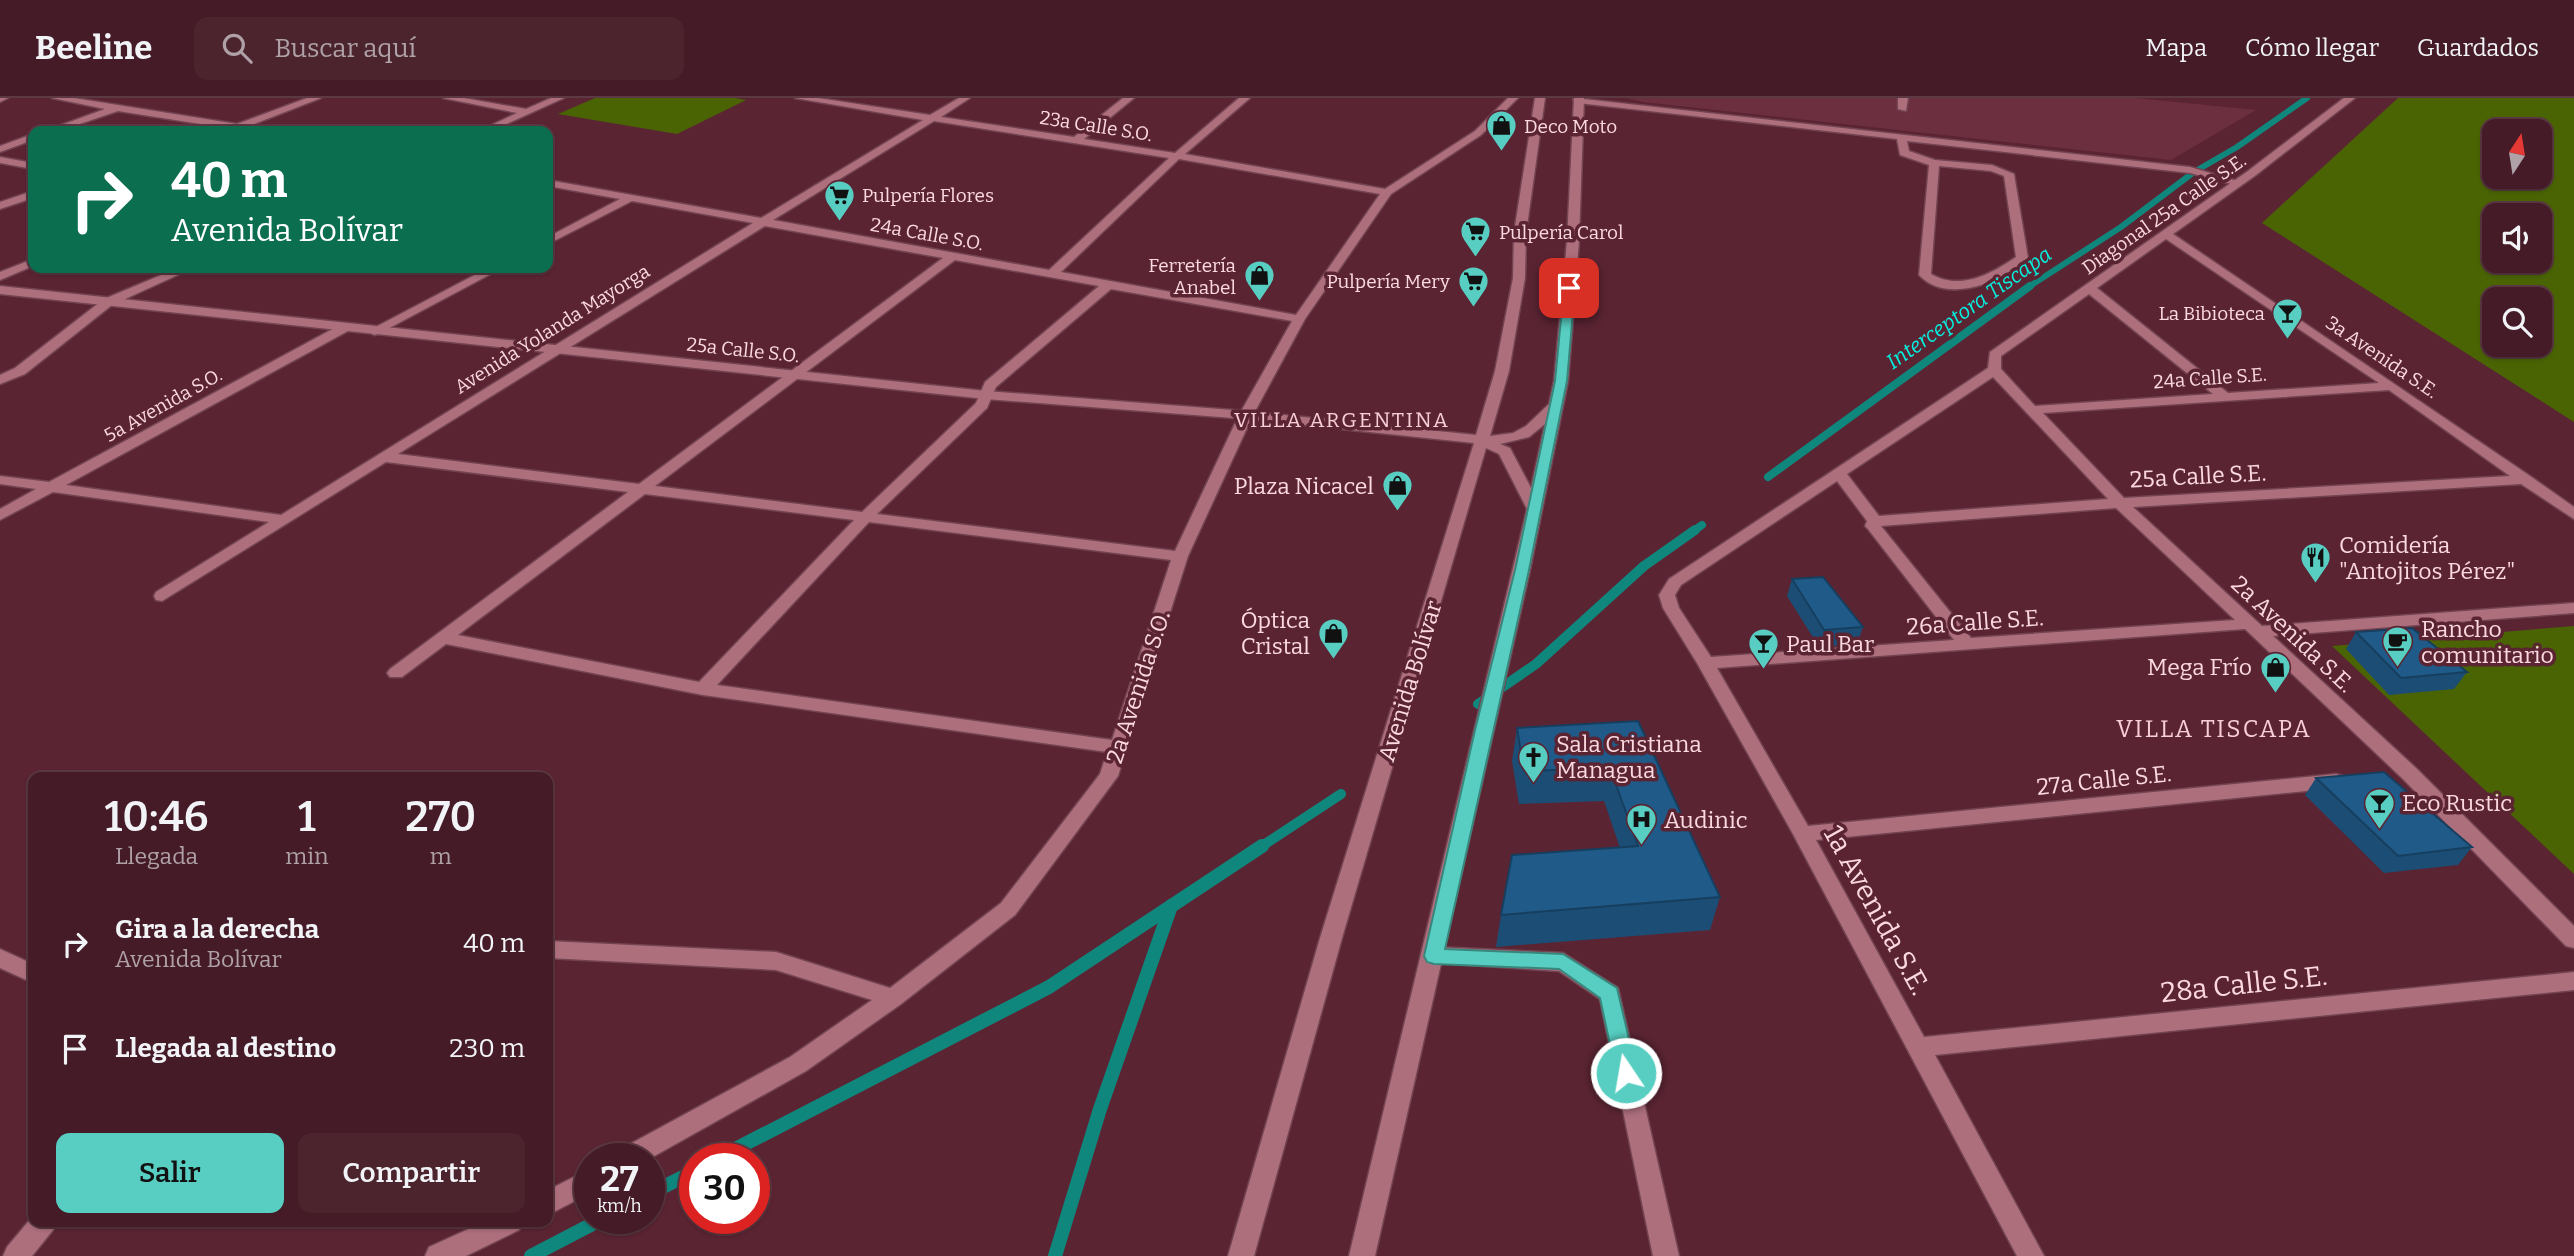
<!DOCTYPE html>
<html lang="es">
<meta charset="utf-8">
<style>
body{margin:0;font-family:Bitter,serif;background:#4b242e;color:#f1f3f6;height:100vh;display:flex;flex-direction:column;font-size:26px;white-space:nowrap}
*{box-sizing:border-box;margin:0}
p{font-size:23px;color:#afa1a7}
.icon{flex:none;width:38px;height:38px;fill:none;stroke:currentColor;stroke-width:2;stroke-linecap:round;stroke-linejoin:round}
.map{position:relative;flex:1;overflow:hidden}
.panel{position:absolute;left:28px;top:674px;width:525px;height:455px;display:flex;flex-direction:column;background:#441b26;border-radius:14px;box-shadow:0 2px 5px #0004,0 0 0 2px #5c3943}
.panel>*{flex:none}
.banner{position:absolute;left:28px;top:28px;width:525px;height:147px;border-radius:14px;box-shadow:0 2px 5px #0004,0 0 0 2px #5c3943;background:#0b6e4f;color:#fff;overflow:hidden}
.needle{width:46px;rotate:12deg}
.controls{position:absolute;left:2482px;top:21px;display:grid;gap:14px}
.controls a{display:grid;place-items:center;width:70px;height:70px;border-radius:14px;background:#441b26;box-shadow:0 2px 5px #0004,0 0 0 2px #5c3943;font-size:35px}
.speed{position:absolute;left:574px;top:1045px;display:flex;gap:14px;font-size:35px;font-weight:700;text-align:center}
.speed>*{display:grid;place-content:center;width:91px;height:91px;border-radius:50%;background:#441b26;box-shadow:0 2px 5px #0004,0 0 0 2px #5c3943;line-height:1}
.speed small{font-size:18px;font-weight:400}
.speed .limit{border:10px solid #d22;background:#fff;color:#111}
.pin{position:absolute;display:grid;place-items:center;width:60px;height:60px;color:#fff;margin:-30px;border-radius:14px;box-shadow:0 4px 10px #0006}
.me{position:absolute;width:77px;margin:-38px;rotate:348deg;stroke-linejoin:round;filter:drop-shadow(0 0 5px #0008)}
.turn{display:flex;align-items:center;gap:24px;height:147px;padding:0 28px;font-size:32px}
.turn .icon{width:91px;height:91px;stroke-width:2.5}
.turn b{display:block;font-size:49px;line-height:60px}
.eta{display:flex;justify-content:space-evenly;align-items:center;height:119px;text-align:center}
.eta b{font-size:42px;font-weight:600;line-height:49px}
.primary-button{display:flex;gap:14px;margin-top:auto;padding:14px 28px}
.primary-button a{flex:1;height:80px;border-radius:14px;background:#57cec1;color:#111;font-size:28px;font-weight:600;line-height:80px;text-align:center}
.primary-button a+a{background:#4b242e;color:#f1f3f6}
ul{padding:0;list-style:none}
li{display:flex;align-items:center;gap:21px;height:105px;padding:0 28px}
li div{flex:1}
li b{display:block;font-size:26px}
li em{font-style:normal}
header{display:flex;align-items:center;gap:42px;box-sizing:border-box;height:98px;padding:0 35px;background:#441b26;border-bottom:2px solid #5c3943}
header strong{font-size:33px}
nav{display:flex;gap:38px;margin-inline-start:auto;font-size:24px}
.search{width:490px;height:63px;background:#4b242e;display:flex;align-items:center;gap:18px;box-sizing:border-box;padding:0 24px;border-radius:14px;color:#afa1a7;font-size:26px}
.map>svg:first-child{display:block}
.built{fill:#6c2f40}
.green{fill:#4a6404;fill-rule:evenodd}
.lines{fill:none;stroke-linecap:round;stroke-linejoin:round}
.stream-far3{stroke:#10877d;stroke-width:6}
.stream-far2{stroke:#10877d;stroke-width:8}
.stream-far1{stroke:#10877d;stroke-width:10}
.stream{stroke:#10877d;stroke-width:14}
.lane-casing{stroke:#724351;stroke-width:3}
.street-casing{stroke:#724351;stroke-width:3}
.secondary-casing{stroke:#724351;stroke-width:3}
.lane{fill:#ae6f7d;fill-rule:evenodd}
.street{fill:#ae6f7d;fill-rule:evenodd}
.secondary{fill:#ae6f7d;fill-rule:evenodd}
.wall{fill:#1c4d75}
.building{fill:#205a88;stroke:#163f5f;stroke-width:2}
.route{fill:#57cec1;stroke:#39867d;stroke-width:2}
.labels{text-anchor:middle;dominant-baseline:central;stroke-width:7;stroke-linejoin:round;paint-order:stroke}
.far-street-label{font-size:19px;fill:#fcd9df;stroke:#5b2433}
.far-poi-label{font-size:19px;fill:#fcd9df;stroke:#5b2433;text-anchor:start}
.far-water-label{font-size:21px;font-style:italic;fill:#05f1e0;stroke:#5b2433}
.far-neighbourhood-label{font-size:21px;letter-spacing:2px;fill:#f9cfd7;stroke:#5b2433}
.street-label{font-size:23px;fill:#fcd9df;stroke:#5b2433}
.poi-label{font-size:23px;fill:#fcd9df;stroke:#5b2433;text-anchor:start}
.neighbourhood-label{font-size:24px;letter-spacing:2px;fill:#f9cfd7;stroke:#5b2433}
.near-street-label{font-size:28px;fill:#fcd9df;stroke:#5b2433}
</style>
<header>
<strong>Beeline</strong>
<div class="search"><svg class="icon" aria-label="search" viewBox="0 0 24 24"><circle cx="10" cy="10" r="6"/><path d="M15 15l6 6"/></svg>Buscar aquí</div>
<nav><a>Mapa</a><a>Cómo llegar</a><a>Guardados</a></nav>
</header>
<div class="map">
<svg width="2574" height="1158" viewBox="0 0 2574 1158">
<rect width="100%" height="100%" fill="#5b2433"/>
<polygon class="built" points="1627,0 2135,0 2256,12 2171,62 1643,4"/>
<g class="green">
<polygon points="595,0 735,0 746,2 677,36 558,16"/>
<path d="M 2398,0 L 2574,0 L 2574,324 L 2262,125 ZM 2494,33 L 2539,33 L 2539,79 L 2494,79 ZM 2494,117 L 2539,117 L 2539,163 L 2494,163 ZM 2494,201 L 2539,201 L 2539,247 L 2494,247 Z"/>
<polygon points="2574,528 2574,776 2332,548"/>
</g>
<g class="lines">
<polyline class="stream-far3" points="2027,190 2121,129 2194,74 2237,49 2307,0"/>
<g class="stream-far2">
<polyline points="1768,379 2030,188"/>
<polyline points="1692,434 1702,427"/>
</g>
<g class="stream-far1">
<polyline points="1478,606 1536,566 1644,468 1695,432"/>
<polyline points="1259,750 1341,696"/>
</g>
<g class="stream">
<polyline points="718,1060 1049,889 1262,748"/>
<polyline points="649,1096 695,1073"/>
<polyline points="531,1158 604,1120"/>
<polyline points="1055,1158 1100,1011 1171,808"/>
</g>
<defs>
<g id="lane">
<path d="M 1575,0 L 2190,69 L 2244,85 L 2239,88 L 2190,75 L 1907,43 L 1909,53 L 1935,62 L 1992,67 L 2014,76 L 2028,160 C 2004,184 1947,207 1919,177 L 1929,67 L 1900,57 L 1897,41 L 1578,5 L 1573,2 ZM 1939,68 L 1991,73 L 2004,78 L 2016,159 C 1991,176 1961,193 1931,176 Z"/>
<polygon points="1898,0 1908,0 1906,13 1898,11"/>
</g>
<g id="street">
<polygon points="0,0 8,0 0,4"/>
<polygon points="52,0 74,0 237,26 307,0 321,0 249,28 266,33 245,33 118,13 59,33 45,33 105,11"/>
<polygon points="443,0 464,0 526,11 551,0 564,0 491,33 479,33 517,15"/>
<path d="M 795,0 L 818,0 L 930,17 L 959,0 L 970,0 L 941,19 L 1074,39 L 1123,0 L 1134,0 L 1084,41 L 1175,55 L 1239,0 L 1250,0 L 1185,56 L 1385,91 L 1475,33 L 1508,0 L 1518,0 L 1481,37 L 1391,96 L 1305,221 L 1253,317 L 1188,458 L 1118,678 L 1015,817 L 901,906 L 806,973 L 649,1061 L 616,1060 L 619,1052 L 790,959 L 872,902 L 776,872 L 548,860 L 548,843 L 776,854 L 890,890 L 1001,805 L 1100,676 L 1107,654 L 703,597 L 446,546 L 402,579 L 390,579 L 387,575 L 390,571 L 628,394 L 386,364 L 162,503 L 156,502 L 154,498 L 156,494 L 269,424 L 53,394 L 0,422 L 0,411 L 36,391 L 0,386 L 0,378 L 49,384 L 340,227 L 348,227 L 348,233 L 66,387 L 281,417 L 753,125 L 632,103 L 548,146 L 548,139 L 620,101 L 548,88 L 548,82 L 761,120 L 923,22 ZM 934,23 L 1169,60 L 1049,172 L 773,122 ZM 1179,61 L 1380,96 L 1296,217 L 1061,174 ZM 765,128 L 943,160 L 639,386 L 398,356 ZM 955,162 L 1099,188 L 985,284 L 976,305 L 862,414 L 655,388 ZM 1111,191 L 1292,223 L 1239,317 L 1175,453 L 877,416 L 987,310 L 996,289 ZM 645,396 L 854,422 L 699,584 L 458,537 ZM 869,424 L 1171,462 L 1112,642 L 717,587 Z"/>
<path d="M 2344,0 L 2355,0 L 2256,77 L 2173,136 L 2530,378 L 2574,409 L 2574,421 L 2521,386 L 2133,409 L 2262,528 L 2574,505 L 2574,515 L 2273,538 L 2417,671 L 2574,828 L 2574,850 L 2566,848 L 2403,681 L 2245,531 L 1717,570 L 1808,728 L 2336,676 L 2343,678 L 2345,683 L 2343,688 L 2336,690 L 1816,742 L 1924,939 L 2574,874 L 2574,892 L 1935,957 L 2044,1158 L 2017,1158 L 1793,736 L 1697,565 L 1663,510 L 1659,497 L 1669,481 L 1988,270 L 1990,254 L 2248,73 ZM 2166,141 L 2379,285 L 2228,295 L 2097,190 ZM 2089,196 L 2213,296 L 2035,308 L 2001,271 L 2001,258 ZM 1993,279 L 2108,401 L 1879,418 L 1847,376 ZM 2389,292 L 2510,378 L 2124,400 L 2043,315 ZM 1837,383 L 1867,423 L 1865,428 L 1868,431 L 1954,542 L 1711,559 L 1679,510 L 1675,497 L 1681,487 ZM 2116,410 L 2235,522 L 1971,540 L 1881,428 Z"/>
<polygon points="33,36 33,42 0,54 0,48"/>
<polygon points="0,59 33,65 33,71 0,65"/>
<polygon points="33,93 33,100 0,111 0,104"/>
<polygon points="33,161 33,168 0,182 0,174"/>
<polygon points="178,170 193,170 112,207 25,276 0,286 0,277 15,270 104,201"/>
<polygon points="488,170 502,170 378,236 374,237 368,233"/>
<polygon points="1434,849 1563,855 1618,890 1679,1158 1653,1158 1600,901 1559,873 1426,864 1423,858 1426,852"/>
<polygon points="0,851 33,866 33,885 0,870"/>
<polygon points="590,1071 590,1095 548,1117 548,1092"/>
<polygon points="33,1118 33,1124 56,1124 53,1132 32,1158 3,1158 7,1149"/>
<polygon points="484,1124 523,1124 519,1132 466,1158 425,1158 429,1149"/>
</g>
<path id="secondary" d="M 1535,0 L 1545,0 L 1526,135 L 1525,180 L 1509,273 L 1490,338 L 1513,335 L 1526,328 L 1549,306 L 1554,283 L 1567,143 L 1574,0 L 1584,0 L 1579,143 L 1568,283 L 1530,472 L 1375,1158 L 1349,1158 L 1527,411 L 1499,356 L 1486,350 L 1342,840 L 1254,1158 L 1228,1158 L 1320,840 L 1474,345 L 1246,321 L 986,301 L 0,196 L 0,188 L 986,293 L 1246,313 L 1476,337 L 1495,273 L 1513,180 L 1514,135 ZM 1545,326 L 1531,390 L 1510,350 L 1500,346 L 1529,339 Z"/>
</defs>
<use href="#lane" class="lane-casing"/>
<use href="#street" class="street-casing"/>
<use href="#secondary" class="secondary-casing"/>
<use href="#lane" class="lane"/>
<use href="#street" class="street"/>
<use href="#secondary" class="secondary"/>
</g>
<g class="wall">
<polygon points="1792,481 1863,529 1857,546 1819,549 1787,498"/>
<polygon points="2356,534 2467,574 2454,591 2389,597 2346,551"/>
<polygon points="1638,623 1720,799 1710,832 1496,849 1501,817 1620,750 1604,703 1519,706 1512,663 1517,630"/>
<polygon points="2316,680 2472,749 2458,767 2384,775 2305,697"/>
</g>
<g class="building">
<polygon points="1823,479 1863,529 1824,532 1792,481"/>
<polygon points="2412,530 2467,574 2401,580 2356,534"/>
<polygon points="1638,623 1720,799 1501,817 1512,757 1638,748 1610,670 1524,673 1517,630"/>
<polygon points="2384,674 2472,749 2398,758 2316,680"/>
</g>
<polygon class="route" points="1569,186 1575,190 1567,283 1529,472 1445,851 1563,856 1617,890 1637,975 1634,981 1626,984 1619,981 1616,975 1600,900 1559,871 1434,866 1427,864 1424,858 1475,632 1515,472 1555,283 1564,190"/>
<defs>
<symbol id="shop-pin" viewBox="-11 -11 22 30"><path d="M0 17L-7.5 6A9.5 9.5 0 1 1 7.5 6Z" fill="#57cec1" stroke="#5b2433"/><path d="M-5-2.5h2.3a2.7 3.5 0 0 1 5.4 0H5L5.5 6h-11ZM-1.5-2.5h3a1.5 2.3 0 0 0-3 0Z" fill="#111"/></symbol>
<symbol id="supermarket-pin" viewBox="-11 -11 22 30"><path d="M0 17L-7.5 6A9.5 9.5 0 1 1 7.5 6Z" fill="#57cec1" stroke="#5b2433"/><path d="M-6-5.5h2.5l.6 2H6L4.5 2H-2.5L-4.4-4H-6ZM-1.5 3.2a1.3 1.3 0 1 0 .1 0ZM3 3.2a1.3 1.3 0 1 0 .1 0Z" fill="#111"/></symbol>
<symbol id="bar-pin" viewBox="-11 -11 22 30"><path d="M0 17L-7.5 6A9.5 9.5 0 1 1 7.5 6Z" fill="#57cec1" stroke="#5b2433"/><path d="M-6-5H6L.8 .8V4.5H3.5V6h-7V4.5H-.8V.8Z" fill="#111"/></symbol>
<symbol id="restaurant-pin" viewBox="-11 -11 22 30"><path d="M0 17L-7.5 6A9.5 9.5 0 1 1 7.5 6Z" fill="#57cec1" stroke="#5b2433"/><path d="M-5-6h1v4h1v-4h1v4h1v-4h1v5L-1.5 .5V6h-2V.5L-5-1ZM5-6V6H3V1.5H1.5Q1.5-4 5-6Z" fill="#111"/></symbol>
<symbol id="cafe-pin" viewBox="-11 -11 22 30"><path d="M0 17L-7.5 6A9.5 9.5 0 1 1 7.5 6Z" fill="#57cec1" stroke="#5b2433"/><path d="M-5.5-4.5H6V0H3Q3 3.5 0 3.5H-2.5Q-5.5 3.5-5.5 0ZM3-3.2v2h1.7v-2ZM-6 4.5H4V6H-6Z" fill="#111"/></symbol>
<symbol id="church-pin" viewBox="-11 -11 22 30"><path d="M0 17L-7.5 6A9.5 9.5 0 1 1 7.5 6Z" fill="#57cec1" stroke="#5b2433"/><path d="M-1.2-6h2.4v3.5h3.3v2.4h-3.3V6h-2.4V-.1h-3.3v-2.4h3.3Z" fill="#111"/></symbol>
<symbol id="hospital-pin" viewBox="-11 -11 22 30"><path d="M0 17L-7.5 6A9.5 9.5 0 1 1 7.5 6Z" fill="#57cec1" stroke="#5b2433"/><path d="M-5-5h3v3.5h4V-5h3V5h-3V1.5h-4V5h-3Z" fill="#111"/></symbol>
</defs>
<g fill-rule="evenodd">
<use href="#shop-pin" x="1484" y="10" width="35" height="47"/>
<use href="#supermarket-pin" x="822" y="80" width="35" height="47"/>
<use href="#supermarket-pin" x="1458" y="116" width="35" height="47"/>
<use href="#shop-pin" x="1242" y="160" width="35" height="47"/>
<use href="#supermarket-pin" x="1456" y="166" width="35" height="47"/>
<use href="#bar-pin" x="2270" y="198" width="35" height="47"/>
<use href="#shop-pin" x="1380" y="370" width="35" height="47"/>
<use href="#restaurant-pin" x="2298" y="442" width="35" height="47"/>
<use href="#shop-pin" x="1316" y="518" width="35" height="47"/>
<use href="#cafe-pin" x="2380" y="526" width="35" height="47"/>
<use href="#bar-pin" x="1746" y="528" width="35" height="47"/>
<use href="#shop-pin" x="2258" y="552" width="35" height="47"/>
<use href="#church-pin" x="1516" y="642" width="35" height="47"/>
<use href="#bar-pin" x="2362" y="688" width="35" height="47"/>
<use href="#hospital-pin" x="1624" y="704" width="35" height="47"/>
</g>
<g class="labels">
<g class="far-street-label">
<text transform="translate(1096 28) rotate(9)">23a Calle S.O.</text>
<text transform="translate(2164 116) rotate(-35)">Diagonal 25a Calle S.E.</text>
<text transform="translate(927 136) rotate(10)">24a Calle S.O.</text>
<text transform="translate(552 231) rotate(-32)">Avenida Yolanda Mayorga</text>
<text transform="translate(743 252) rotate(6)">25a Calle S.O.</text>
<text transform="translate(2382 259) rotate(34)">3a Avenida S.E.</text>
<text transform="translate(2210 280) rotate(-4)">24a Calle S.E.</text>
<text transform="translate(163 307) rotate(-29)">5a Avenida S.O.</text>
</g>
<g class="far-poi-label">
<text x="1524" y="28">Deco Moto</text>
<text x="862" y="97">Pulpería Flores</text>
<text x="1499" y="134">Pulpería Carol</text>
<text x="1236" y="167" text-anchor="end">Ferretería<tspan x="1236" dy="22">Anabel</tspan></text>
<text x="1450" y="183" text-anchor="end">Pulpería Mery</text>
<text x="2265" y="215" text-anchor="end">La Bibioteca</text>
</g>
<g class="far-water-label">
<text transform="translate(1969 210) rotate(-35)">Interceptora Tiscapa</text>
</g>
<g class="far-neighbourhood-label">
<text x="1342" y="322">VILLA ARGENTINA</text>
</g>
<g class="street-label">
<text transform="translate(2198 378) rotate(-3)">25a Calle S.E.</text>
<text transform="translate(1975 524) rotate(-4)">26a Calle S.E.</text>
<text transform="translate(2293 536) rotate(43)">2a Avenida S.E.</text>
<text transform="translate(1410 583) rotate(-73)">Avenida Bolívar</text>
<text transform="translate(1138 589) rotate(-72)">2a Avenida S.O.</text>
<text transform="translate(2104 682) rotate(-6)">27a Calle S.E.</text>
</g>
<g class="poi-label">
<text x="1374" y="388" text-anchor="end">Plaza Nicacel</text>
<text x="2339" y="447">Comidería<tspan x="2339" dy="26">"Antojitos Pérez"</tspan></text>
<text x="1310" y="522" text-anchor="end">Óptica<tspan x="1310" dy="26">Cristal</tspan></text>
<text x="2421" y="531">Rancho<tspan x="2421" dy="26">comunitario</tspan></text>
<text x="1786" y="546">Paul Bar</text>
<text x="2252" y="569" text-anchor="end">Mega Frío</text>
<text x="1556" y="646">Sala Cristiana<tspan x="1556" dy="26">Managua</tspan></text>
<text x="2402" y="705">Eco Rustic</text>
<text x="1664" y="722">Audinic</text>
</g>
<g class="neighbourhood-label">
<text x="2214" y="631">VILLA TISCAPA</text>
</g>
<g class="near-street-label">
<text transform="translate(1877 812) rotate(61)">1a Avenida S.E.</text>
<text transform="translate(2244 886) rotate(-6)">28a Calle S.E.</text>
</g>
</g>
</svg>
<div class="controls">
<a><svg class="needle" viewBox="-14 -14 28 28"><path d="M0-13l5 13h-10z" fill="#e53935"/><path d="M0 13l5-13h-10z" fill="#afa1a7"/></svg></a>
<a><svg class="icon" aria-label="sound" viewBox="0 0 24 24"><path d="M4 9h4l5-4v14l-5-4H4zM17 9q2 3 0 6"/></svg></a>
<a><svg class="icon" aria-label="search" viewBox="0 0 24 24"><circle cx="10" cy="10" r="6"/><path d="M15 15l6 6"/></svg></a>
</div>
<div class="speed"><div>27<small>km/h</small></div><div class="limit">30</div></div>
<div class="pin" style="left:1569px;top:190px;background:#d93025"><svg class="icon" aria-label="arrive" viewBox="0 0 24 24"><path d="M6 21V4h12l-3 4 3 4H6"/></svg></div>
<svg class="me" style="left:1626px;top:975px" viewBox="-20 -20 40 40"><circle r="17" fill="#57cec1" stroke="#fff" stroke-width="3"/><path d="M0-11L8 9 0 5-8 9z" fill="#fff"/></svg>
<div class="banner">
<div class="turn"><svg class="icon" aria-label="right" viewBox="0 0 24 24"><path d="M7 20v-9h11M14 6l5 5-5 5"/></svg><div><b>40 m</b>Avenida Bolívar</div></div>
</div>
<section class="panel">
<div class="eta">
<div><b>10:46</b><p>Llegada</p></div>
<div><b>1</b><p>min</p></div>
<div><b>270</b><p>m</p></div>
</div>
<ul>
<li><svg class="icon" aria-label="right" viewBox="0 0 24 24"><path d="M7 20v-9h11M14 6l5 5-5 5"/></svg><div><b>Gira a la derecha</b><p>Avenida Bolívar</p></div><em>40 m</em></li>
<li><svg class="icon" aria-label="arrive" viewBox="0 0 24 24"><path d="M6 21V4h12l-3 4 3 4H6"/></svg><div><b>Llegada al destino</b></div><em>230 m</em></li>
</ul>
<div class="primary-button"><a>Salir</a><a>Compartir</a></div>
</section>
</div>
